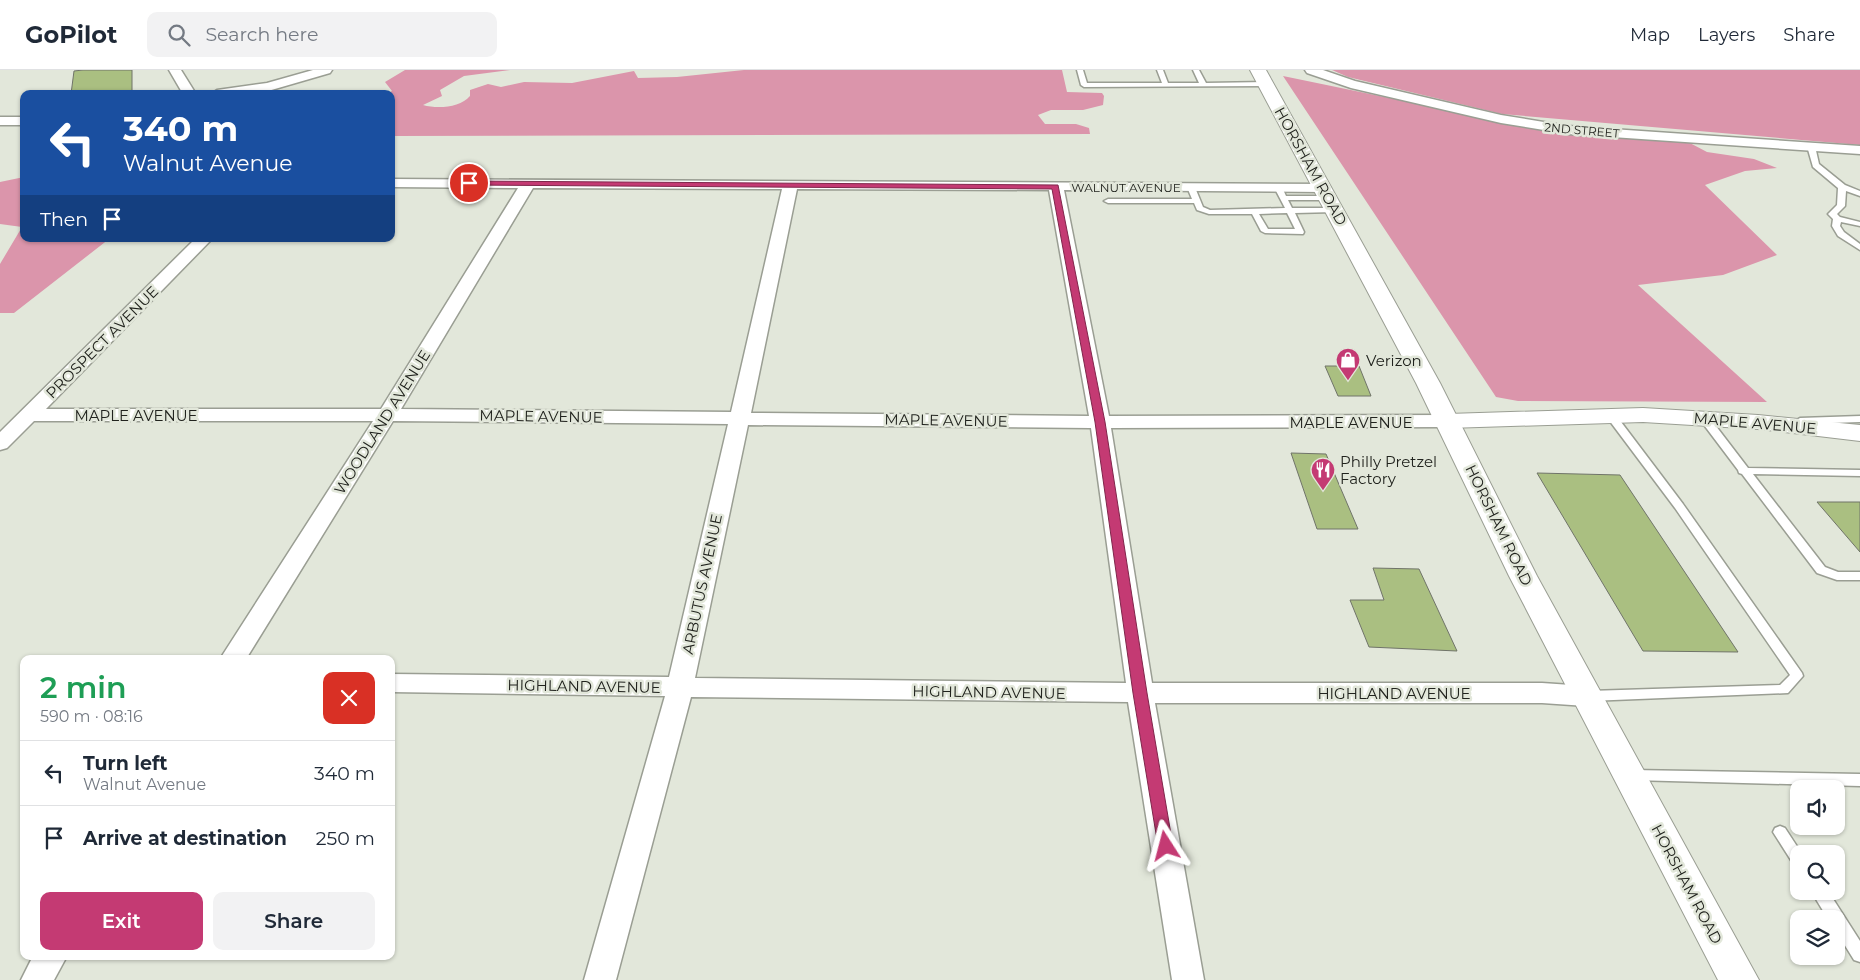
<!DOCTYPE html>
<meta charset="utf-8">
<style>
body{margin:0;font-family:Montserrat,sans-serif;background:#f2f2f3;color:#1f2937;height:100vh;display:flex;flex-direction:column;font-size:19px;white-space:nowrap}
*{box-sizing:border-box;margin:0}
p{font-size:16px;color:#747a83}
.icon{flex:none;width:28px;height:28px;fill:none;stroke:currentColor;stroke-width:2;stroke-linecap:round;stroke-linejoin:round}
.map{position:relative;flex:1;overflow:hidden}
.sheet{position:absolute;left:20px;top:585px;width:375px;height:305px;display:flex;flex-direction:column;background:#fff;border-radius:10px;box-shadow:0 1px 4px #0004}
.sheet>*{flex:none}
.banner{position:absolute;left:20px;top:20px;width:375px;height:152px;border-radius:10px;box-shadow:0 1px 4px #0004;background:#1a4fa0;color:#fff;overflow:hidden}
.fabs{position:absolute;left:1790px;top:710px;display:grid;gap:10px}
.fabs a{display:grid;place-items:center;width:55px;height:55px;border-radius:10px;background:#fff;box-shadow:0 1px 4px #0004;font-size:25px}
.pin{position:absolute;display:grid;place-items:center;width:42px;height:42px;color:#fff;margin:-21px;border:2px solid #fff;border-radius:50%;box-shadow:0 1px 5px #0007}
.me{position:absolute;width:55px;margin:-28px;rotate:351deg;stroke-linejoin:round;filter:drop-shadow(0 0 4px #0008)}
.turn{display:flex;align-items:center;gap:18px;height:105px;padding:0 20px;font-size:22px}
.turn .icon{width:65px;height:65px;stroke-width:2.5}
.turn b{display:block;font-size:35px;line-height:42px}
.then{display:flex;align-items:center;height:48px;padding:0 20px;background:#0003;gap:10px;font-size:19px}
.round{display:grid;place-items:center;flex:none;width:52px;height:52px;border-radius:10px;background:#f2f2f3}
.summary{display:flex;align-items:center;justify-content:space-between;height:85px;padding:0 20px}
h1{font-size:30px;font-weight:600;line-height:38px;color:#1e9e55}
.primary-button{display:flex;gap:10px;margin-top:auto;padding:10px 20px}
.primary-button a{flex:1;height:58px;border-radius:10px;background:#c43a73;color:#fff;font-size:20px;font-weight:600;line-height:58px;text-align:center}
.primary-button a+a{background:#f2f2f3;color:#1f2937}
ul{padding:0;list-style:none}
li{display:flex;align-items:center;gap:15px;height:65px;padding:0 20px;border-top:1px solid #e0e1e3}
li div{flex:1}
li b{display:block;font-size:19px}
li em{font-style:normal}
header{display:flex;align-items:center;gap:30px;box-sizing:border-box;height:70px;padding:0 25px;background:#fff;border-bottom:1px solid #e0e1e3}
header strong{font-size:24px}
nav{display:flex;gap:28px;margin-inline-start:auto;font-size:18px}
.search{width:350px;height:45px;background:#f2f2f3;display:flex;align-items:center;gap:12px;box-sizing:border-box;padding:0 18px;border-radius:10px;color:#747a83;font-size:19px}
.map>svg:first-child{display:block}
.forest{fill:#db95ab}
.building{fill:#aabf81;stroke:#707469}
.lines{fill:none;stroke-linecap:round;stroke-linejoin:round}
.lane-casing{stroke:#9a9e93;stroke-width:3}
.street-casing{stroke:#9a9e93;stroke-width:3}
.secondary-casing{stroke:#9a9e93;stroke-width:2}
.primary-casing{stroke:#9a9e93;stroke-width:2}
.lane{fill:#fff;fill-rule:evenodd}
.street{fill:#fff;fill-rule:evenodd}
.secondary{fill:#fff;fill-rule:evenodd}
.primary{fill:#fff;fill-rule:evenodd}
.route{fill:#c43a73;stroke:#7f264b}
.labels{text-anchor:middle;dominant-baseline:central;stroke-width:5;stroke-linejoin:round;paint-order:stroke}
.far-street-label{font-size:12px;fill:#21231e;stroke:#e2e7da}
.street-label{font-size:15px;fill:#21231e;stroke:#e2e7da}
.poi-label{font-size:15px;fill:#21231e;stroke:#e2e7da;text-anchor:start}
</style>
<header>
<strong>GoPilot</strong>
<div class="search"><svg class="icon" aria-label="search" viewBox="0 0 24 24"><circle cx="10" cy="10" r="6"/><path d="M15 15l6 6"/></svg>Search here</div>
<nav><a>Map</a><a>Layers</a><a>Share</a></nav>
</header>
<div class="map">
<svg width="1860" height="910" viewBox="0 0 1860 910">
<rect width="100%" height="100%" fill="#e2e7da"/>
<g class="forest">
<path d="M 405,0 L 510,0 L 464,6 L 440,20 L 442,26 L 423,35 C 437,39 460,38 470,26 L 470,20 L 488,14 L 501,17 L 524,12 L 572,13 L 634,1 L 638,8 L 677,7 L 744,0 L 1062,0 L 1067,22 L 1102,23 L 1104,26 L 1103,35 L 1083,40 L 1051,40 L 1038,45 L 1045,54 L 1076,54 L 1089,58 L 1090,64 L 391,66 L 391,24 L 386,24 L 392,21 L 385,12 Z"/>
<polygon points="1332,0 1860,0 1860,75 1502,44 1348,7"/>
<polygon points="1283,6 1558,63 1688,72 1707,82 1754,89 1777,98 1745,101 1705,115 1777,185 1723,205 1638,215 1767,332 1518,331 1496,327"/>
<polygon points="24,107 24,169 109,169 14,243 0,243 0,194 22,157 0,154 0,112"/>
</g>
<g class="building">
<polygon points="83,0 132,0 132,24 71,24 74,1"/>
<polygon points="1325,296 1359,296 1371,326 1338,326"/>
<polygon points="1291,383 1326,384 1358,459 1317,459"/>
<polygon points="1537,403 1620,405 1738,582 1643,581"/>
<polygon points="1817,432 1860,432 1860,482"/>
<polygon points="1373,498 1419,499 1457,581 1369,577 1350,530 1384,530"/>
</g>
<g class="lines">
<defs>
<g id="lane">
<polygon points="1077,0 1083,0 1087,13 1162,13 1157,0 1163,0 1168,13 1199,13 1193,0 1199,0 1206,13 1266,12 1269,14 1266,16 1084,17 1081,15"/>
<polygon points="1811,74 1815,76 1819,94 1845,115 1860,121 1860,126 1846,121 1845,136 1837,144 1840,147 1860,152 1860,156 1841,152 1840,156 1844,162 1860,174 1860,180 1838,166 1832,156 1833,149 1828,144 1837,135 1838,118 1813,97 1807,76"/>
<path d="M 1188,115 L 1194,115 L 1203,137 L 1210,140 L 1285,138 L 1274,117 L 1278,115 L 1281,115 L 1286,126 L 1328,126 L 1332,128 L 1328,130 L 1288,130 L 1292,138 L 1335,138 L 1339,140 L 1335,142 L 1295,143 L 1304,162 L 1303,164 L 1265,163 L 1261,161 L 1252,144 L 1209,144 L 1197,140 L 1194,133 L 1108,133 L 1104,131 L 1108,129 L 1192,129 L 1187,117 ZM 1287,143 L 1295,159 L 1268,159 L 1259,144 Z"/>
<polygon points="1611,343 1615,344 1683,434 1802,603 1803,606 1788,623 1589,631 1584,629 1582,626 1584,623 1589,621 1780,615 1790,605 1675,438 1606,346"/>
<polygon points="1705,346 1709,347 1748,398 1860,400 1860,406 1753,404 1825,497 1838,502 1860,502 1860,510 1837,510 1817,503 1742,404 1739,403 1738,400 1701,351 1700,349"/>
<polygon points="1860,346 1860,352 1800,354 1795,351 1800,348"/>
<polygon points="1632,700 1860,704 1860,716 1632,710 1627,709 1625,705 1627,701"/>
<polygon points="1780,756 1785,758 1802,784 1799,784 1799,797 1794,795 1773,762 1775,758"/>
<polygon points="1811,821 1828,821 1860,871 1860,892 1854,890 1836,861 1836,849 1828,849"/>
</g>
<g id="street">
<polygon points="169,0 181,0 196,24 183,24"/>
<polygon points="313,0 332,0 330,3 268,21 247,24 211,24 217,20 267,13"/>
<polygon points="1305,0 1323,0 1355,11 1501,45 1568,56 1860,76 1860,84 1568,64 1501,53 1351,18 1307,3"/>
<rect x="0" y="47" width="24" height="8"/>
<path d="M 391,109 L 1327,114 L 1330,117 L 1322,122 L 1064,120 L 1109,346 L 1448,345 L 1455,347 L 1458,351 L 1455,355 L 1448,357 L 1111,358 L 1152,613 L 1542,613 L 1586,616 L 1595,619 L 1599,626 L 1595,633 L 1586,636 L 1542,633 L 1155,633 L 1204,910 L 1172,910 L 1128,632 L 691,627 L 616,910 L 584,910 L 665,626 L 391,622 L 391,604 L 669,607 L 728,354 L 393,351 L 246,589 L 220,589 L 373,351 L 34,351 L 7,378 L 0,380 L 0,362 L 195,169 L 212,169 L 46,339 L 381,339 L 518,118 L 391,117 ZM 533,118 L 782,119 L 731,342 L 401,339 ZM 797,119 L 1049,120 L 1089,346 L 751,343 ZM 748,355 L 1091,358 L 1126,613 L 695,608 Z"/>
<polygon points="33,886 67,886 54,910 21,910"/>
</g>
<polygon id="secondary" points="1643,338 1758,345 1860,355 1860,371 1758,359 1643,352 1448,358 1439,356 1436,351 1439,346 1448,344"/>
<polygon id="primary" points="1250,0 1266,0 1440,313 1537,506 1759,910 1718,910 1509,506 1416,313"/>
</defs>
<use href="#lane" class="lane-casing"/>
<use href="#street" class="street-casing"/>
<use href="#secondary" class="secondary-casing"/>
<use href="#primary" class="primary-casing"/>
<use href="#lane" class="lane"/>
<use href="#street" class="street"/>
<use href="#secondary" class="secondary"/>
<use href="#primary" class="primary"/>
</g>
<polygon class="route" points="469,111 1058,115 1105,352 1147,623 1173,776 1171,781 1166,782 1160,781 1158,776 1133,623 1095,352 1052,119 467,115 467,112"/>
<defs>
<symbol id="shop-pin" viewBox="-11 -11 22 30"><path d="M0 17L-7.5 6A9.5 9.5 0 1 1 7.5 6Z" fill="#c43a73" stroke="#e2e7da"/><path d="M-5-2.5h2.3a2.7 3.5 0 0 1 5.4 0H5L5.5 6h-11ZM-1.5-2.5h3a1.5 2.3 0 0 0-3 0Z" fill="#fff"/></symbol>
<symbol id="restaurant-pin" viewBox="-11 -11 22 30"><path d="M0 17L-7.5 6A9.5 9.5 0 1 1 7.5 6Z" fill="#c43a73" stroke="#e2e7da"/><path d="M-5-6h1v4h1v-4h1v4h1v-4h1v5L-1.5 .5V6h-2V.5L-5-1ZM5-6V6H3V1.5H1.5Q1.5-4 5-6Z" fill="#fff"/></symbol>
</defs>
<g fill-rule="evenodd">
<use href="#shop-pin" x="1334" y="276" width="28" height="38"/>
<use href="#restaurant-pin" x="1309" y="386" width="28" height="38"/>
</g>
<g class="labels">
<g class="far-street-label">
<text transform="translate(1582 60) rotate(5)">2ND STREET</text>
<text x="1126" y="117">WALNUT AVENUE</text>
</g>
<g class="street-label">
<text transform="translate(1311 96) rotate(61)">HORSHAM ROAD</text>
<text transform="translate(102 272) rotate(-45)">PROSPECT AVENUE</text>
<text x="136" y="345">MAPLE AVENUE</text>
<text transform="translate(541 346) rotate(1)">MAPLE AVENUE</text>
<text transform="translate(946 350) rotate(1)">MAPLE AVENUE</text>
<text transform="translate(382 352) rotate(-58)">WOODLAND AVENUE</text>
<text x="1351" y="352">MAPLE AVENUE</text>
<text transform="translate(1755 353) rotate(5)">MAPLE AVENUE</text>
<text transform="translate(1499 455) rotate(64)">HORSHAM ROAD</text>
<text transform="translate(702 514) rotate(-78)">ARBUTUS AVENUE</text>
<text transform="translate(584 616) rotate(1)">HIGHLAND AVENUE</text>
<text transform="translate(989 622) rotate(1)">HIGHLAND AVENUE</text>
<text x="1394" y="623">HIGHLAND AVENUE</text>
<text transform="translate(1687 814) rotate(62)">HORSHAM ROAD</text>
</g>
<g class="poi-label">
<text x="1366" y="290">Verizon</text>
<text x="1340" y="391">Philly Pretzel<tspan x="1340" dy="17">Factory</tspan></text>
</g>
</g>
</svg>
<div class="fabs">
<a><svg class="icon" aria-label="sound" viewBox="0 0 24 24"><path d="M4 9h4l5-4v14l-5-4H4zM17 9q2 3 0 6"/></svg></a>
<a><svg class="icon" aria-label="search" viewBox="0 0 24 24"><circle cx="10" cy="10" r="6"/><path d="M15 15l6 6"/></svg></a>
<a><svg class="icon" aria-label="layers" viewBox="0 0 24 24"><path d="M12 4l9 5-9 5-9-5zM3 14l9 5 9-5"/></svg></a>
</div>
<div class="pin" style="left:469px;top:113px;background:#d93025"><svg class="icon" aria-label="arrive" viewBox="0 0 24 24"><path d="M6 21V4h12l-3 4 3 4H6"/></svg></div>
<svg class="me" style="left:1166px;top:776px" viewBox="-20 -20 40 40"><path d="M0-17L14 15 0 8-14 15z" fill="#c43a73" stroke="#fff" stroke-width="4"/></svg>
<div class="banner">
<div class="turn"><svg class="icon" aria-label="left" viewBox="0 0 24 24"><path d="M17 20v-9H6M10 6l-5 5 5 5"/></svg><div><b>340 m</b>Walnut Avenue</div></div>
<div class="then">Then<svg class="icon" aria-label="arrive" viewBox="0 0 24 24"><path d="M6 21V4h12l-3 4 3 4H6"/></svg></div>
</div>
<section class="sheet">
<div class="summary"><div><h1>2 min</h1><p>590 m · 08:16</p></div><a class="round" style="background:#d93025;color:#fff"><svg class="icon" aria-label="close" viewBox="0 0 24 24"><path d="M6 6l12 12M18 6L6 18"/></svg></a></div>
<ul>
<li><svg class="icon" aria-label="left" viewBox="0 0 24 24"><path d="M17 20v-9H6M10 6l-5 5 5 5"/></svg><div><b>Turn left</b><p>Walnut Avenue</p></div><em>340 m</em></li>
<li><svg class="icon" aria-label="arrive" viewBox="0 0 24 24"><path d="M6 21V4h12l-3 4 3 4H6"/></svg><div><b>Arrive at destination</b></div><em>250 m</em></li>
</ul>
<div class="primary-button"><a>Exit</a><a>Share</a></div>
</section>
</div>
